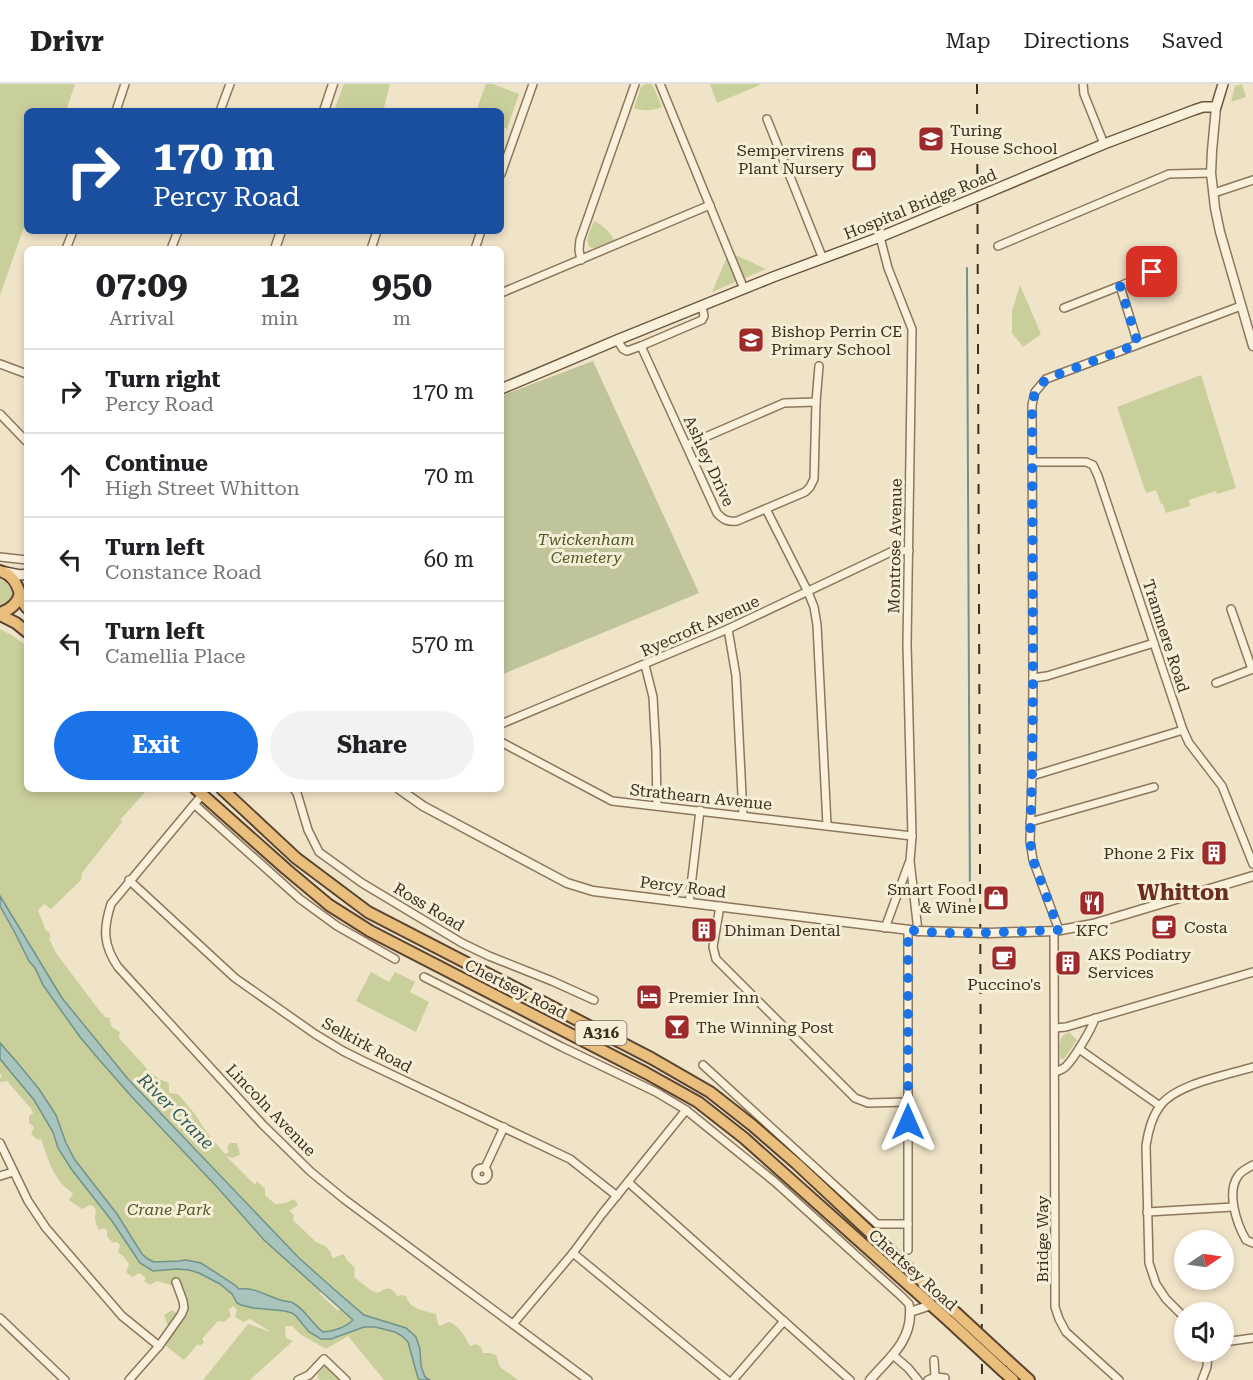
<!DOCTYPE html>
<style>
body{margin:0;font-family:"Roboto Serif",serif;background:#f2f2f2;color:#202124;height:100vh;display:flex;flex-direction:column;font-size:22px;white-space:nowrap}
*{box-sizing:border-box;margin:0}
p{font-size:20px;color:#757577}
.icon{flex:none;width:33px;height:33px;fill:none;stroke:currentColor;stroke-width:2;stroke-linecap:round;stroke-linejoin:round}
.map{position:relative;flex:1;overflow:hidden}
.drawer{position:absolute;left:24px;top:162px;width:480px;height:546px;display:flex;flex-direction:column;background:#fff;border-radius:9px;box-shadow:0 3px 9px #0003}
.drawer>*{flex:none}
.guide{position:absolute;left:24px;top:24px;width:480px;height:126px;border-radius:9px;box-shadow:0 3px 9px #0003;background:#1a4fa0;color:#fff;overflow:hidden}
.needle{width:39px;rotate:77deg}
.buttons{position:absolute;left:1174px;top:1146px;display:grid;gap:12px}
.buttons a{display:grid;place-items:center;width:60px;height:60px;border-radius:50%;background:#fff;box-shadow:0 3px 9px #0003;font-size:30px}
.pin{position:absolute;display:grid;place-items:center;width:51px;height:51px;color:#fff;margin:-26px;border-radius:12px;box-shadow:0 3px 9px #0006}
.me{position:absolute;width:66px;margin:-33px;rotate:0deg;stroke-linejoin:round;filter:drop-shadow(0 0 4px #0008)}
.turn{display:flex;align-items:center;gap:21px;height:126px;padding:0 30px;font-size:27px}
.turn .icon{width:78px;height:78px;stroke-width:2.5}
.turn b{display:block;font-size:42px;line-height:51px}
.eta{display:flex;justify-content:space-evenly;align-items:center;height:102px;text-align:center}
.eta b{font-size:36px;font-weight:700;line-height:42px}
.action{display:flex;gap:12px;margin-top:auto;padding:12px 30px}
.action a{flex:1;height:69px;border-radius:36px;background:#1a73e8;color:#fff;font-size:24px;font-weight:700;line-height:69px;text-align:center}
.action a+a{background:#f2f2f2;color:#202124}
ul{padding:0;list-style:none}
li{display:flex;align-items:center;gap:18px;height:84px;padding:0 30px;border-top:2px solid #e0e0e0}
li div{flex:1}
li b{display:block;font-size:22px}
li em{font-style:normal}
header{display:flex;align-items:center;gap:36px;box-sizing:border-box;height:84px;padding:0 30px;background:#fff;border-bottom:2px solid #e0e0e0}
header strong{font-size:28px}
nav{display:flex;gap:33px;margin-inline-start:auto;font-size:21px}
.map>svg:first-child{display:block}
.green{fill:#c9cf9b;fill-rule:evenodd}
.cemetery{fill:#bfc49a}
.water{fill:#a9c4bc;stroke:#6f938a;stroke-width:1.5}
.lines{fill:none;stroke-linecap:round;stroke-linejoin:round}
.stream{stroke:#6f938a;stroke-width:2}
.minor-casing{stroke:#8d765c;stroke-width:10}
.tertiary-casing{stroke:#8d765c;stroke-width:11}
.secondary-casing{stroke:#6f573f;stroke-width:12}
.trunk-casing{stroke:#5b4430;stroke-width:14}
.minor{stroke:#faf1dc;stroke-width:7}
.tertiary{stroke:#faf1dc;stroke-width:8}
.secondary{stroke:#faf1dc;stroke-width:9}
.trunk{stroke:#eabe7c;stroke-width:10}
.rail{stroke:#3d2e20;stroke-width:2;stroke-dasharray:10 10;stroke-linecap:butt}
.tertiary-bridge-casing{stroke:#8d765c;stroke-width:11;stroke-linecap:butt}
.secondary-bridge-casing{stroke:#6f573f;stroke-width:12;stroke-linecap:butt}
.trunk-bridge-casing{stroke:#5b4430;stroke-width:14;stroke-linecap:butt}
.tertiary-bridge{stroke:#faf1dc;stroke-width:8}
.secondary-bridge{stroke:#faf1dc;stroke-width:9}
.trunk-bridge{stroke:#eabe7c;stroke-width:10}
.route{stroke:#1a73e8;stroke-width:10;stroke-dasharray:0 18}
.labels{text-anchor:middle;dominant-baseline:central;stroke-width:6;stroke-linejoin:round;paint-order:stroke}
.shield{fill:#f7eed8;stroke:#756857;stroke-width:1.5}
.shield-label{font-size:15px;font-weight:bold;fill:#3d2e20}
.poi-label{font-size:16px;fill:#3d2e20;stroke:#f7eed8;text-anchor:start}
.street-label{font-size:16px;fill:#3d2e20;stroke:#f7eed8}
.park-label{font-size:16px;font-style:italic;fill:#4d5a26;stroke:#f7eed8}
.water-label{font-size:18px;font-style:italic;fill:#2f5d5a;stroke:#f7eed8}
.district-label{font-size:22px;font-weight:bold;fill:#6b2e1e;stroke:#f7eed8}
</style>
<header>
<strong>Drivr</strong>
<nav><a>Map</a><a>Directions</a><a>Saved</a></nav>
</header>
<div class="map">
<svg width="1253" height="1296" viewBox="0 0 1253 1296">
<rect width="100%" height="100%" fill="#f0e4c8"/>
<g class="green">
<polygon points="0,0 75,0 66,27 27,27 27,135 0,211"/>
<polygon points="344,0 390,0 383,27 334,27"/>
<polygon points="486,0 493,0 519,10 507,45 501,42 501,27 476,27"/>
<path d="M 645,0 L 651,0 L 653,2 L 662,23 C 654,27 642,27 634,24 L 641,3 Z"/>
<polygon points="710,0 762,0 717,19"/>
<polygon points="1242,0 1246,13 1231,18 1235,2"/>
<path d="M 594,137 C 602,140 611,149 614,156 L 595,164 L 591,164 C 583,157 591,146 594,137 Z"/>
<polygon points="729,168 766,185 712,208"/>
<polygon points="1020,201 1041,250 1023,263 1012,249 1012,227"/>
<polygon points="1201,291 1236,404 1217,410 1216,407 1189,416 1190,422 1166,429 1163,420 1161,420 1156,406 1146,409 1117,323"/>
<path d="M 0,495 C 8,499 11,503 13,512 C 10,517 7,521 0,522 Z"/>
<path d="M 0,545 L 13,552 L 27,562 L 27,705 L 148,705 L 120,736 L 122,738 L 82,789 L 81,796 L 51,825 L 44,820 L 38,826 L 46,847 L 49,848 L 51,853 L 49,854 L 56,869 L 99,926 L 105,933 L 110,934 C 110,942 112,944 120,948 L 119,953 L 120,955 L 149,987 L 159,995 L 169,999 L 169,1009 L 178,1010 L 195,1030 L 207,1049 L 225,1070 L 229,1068 L 227,1063 L 230,1059 L 237,1059 L 240,1070 C 234,1075 232,1074 226,1072 L 255,1101 L 257,1097 L 265,1105 L 265,1111 L 275,1120 L 285,1119 L 294,1115 L 298,1121 L 289,1127 L 294,1131 L 293,1136 L 316,1158 L 325,1162 L 330,1167 L 331,1171 L 333,1174 L 344,1170 L 346,1175 L 355,1184 L 354,1193 L 372,1207 L 378,1209 C 391,1200 391,1206 399,1213 L 400,1211 L 406,1212 C 410,1226 423,1226 436,1230 L 438,1240 L 440,1242 L 449,1238 C 460,1242 464,1252 470,1262 L 476,1260 L 481,1263 L 483,1269 L 490,1269 L 496,1271 L 500,1283 L 518,1296 L 384,1296 L 348,1252 L 326,1265 L 300,1250 L 292,1242 L 285,1242 L 286,1254 L 293,1257 L 250,1296 L 203,1296 L 248,1240 L 271,1248 L 250,1235 L 243,1238 L 235,1233 L 237,1226 L 233,1222 L 229,1226 L 231,1232 L 224,1238 L 218,1237 L 202,1255 L 204,1258 L 200,1262 L 198,1260 L 184,1276 L 161,1258 L 169,1242 L 166,1237 L 164,1231 L 172,1226 L 179,1231 L 182,1226 L 178,1204 L 174,1205 L 171,1201 L 157,1197 L 150,1201 L 144,1197 L 146,1194 L 139,1189 L 132,1193 L 126,1188 L 129,1180 L 124,1173 L 118,1168 L 120,1161 L 117,1158 L 113,1159 L 107,1152 L 107,1147 L 105,1144 L 99,1146 C 95,1139 94,1134 96,1126 L 93,1122 L 90,1121 L 82,1125 L 69,1116 L 73,1109 C 54,1098 48,1075 41,1055 L 38,1056 L 31,1050 L 34,1043 L 29,1039 L 29,1032 L 33,1029 L 32,1026 L 7,997 L 0,998 L 0,994 L 2,992 L 0,989 ZM 321,1207 L 334,1217 L 344,1213 L 371,1239 L 344,1244 L 352,1235 L 343,1226 L 337,1226 L 320,1210 Z"/>
<polygon points="371,888 389,898 395,888 415,898 410,908 429,918 416,948 356,917"/>
<path d="M 1069,948 L 1077,956 L 1064,975 L 1062,975 L 1060,974 C 1060,962 1057,953 1069,948 Z"/>
<polygon points="326,1281 344,1296 320,1296 318,1295 318,1289"/>
</g>
<polygon class="cemetery" points="593,277 699,509 501,591 501,312"/>
<path class="water" d="M 0,812 L 62,914 L 128,995 L 299,1174 L 336,1207 L 364,1231 L 406,1244 L 416,1253 L 420,1265 L 421,1282 L 425,1293 L 430,1296 L 420,1296 L 418,1294 L 408,1258 L 402,1252 L 395,1248 L 375,1243 L 364,1243 L 331,1255 L 321,1255 L 309,1248 L 296,1232 L 292,1229 L 285,1227 L 253,1224 L 241,1221 L 237,1219 L 232,1210 L 220,1200 L 199,1189 L 189,1186 L 177,1185 L 153,1187 L 140,1179 L 112,1137 L 72,1086 L 58,1064 L 53,1048 L 34,1016 L 0,975 L 0,959 L 16,977 L 39,1005 L 56,1031 L 66,1059 L 75,1076 L 117,1130 L 142,1170 L 148,1175 L 154,1178 L 179,1177 L 186,1176 L 201,1179 L 235,1201 L 239,1205 C 257,1203 267,1213 284,1217 C 287,1218 290,1217 293,1219 C 305,1225 312,1240 323,1248 C 334,1247 345,1244 353,1236 L 264,1156 L 217,1103 L 131,1012 L 96,972 L 80,953 L 43,901 L 35,884 L 29,877 L 14,847 L 0,822 Z"/>
<g class="lines">
<polyline class="stream" points="967,184 970,826"/>
<defs>
<g id="minor">
<polyline points="660,0 744,205"/>
<polyline points="1083,0 1084,10 1104,60"/>
<polyline points="116,27 125,0"/>
<polyline points="220,27 230,0"/>
<polyline points="767,35 823,175"/>
<polyline points="501,90 533,0"/>
<polyline points="1214,109 1253,96"/>
<polyline points="880,153 888,184 912,245 907,560 912,752 910,777 918,847"/>
<polyline points="998,162 1169,90 1211,89"/>
<polyline points="66,165 73,147"/>
<polyline points="171,165 178,147"/>
<polyline points="371,165 377,147"/>
<polyline points="475,165 481,147"/>
<polyline points="581,176 579,166 580,156 635,0"/>
<polyline points="1120,202 1138,260"/>
<polyline points="501,209 710,121"/>
<polyline points="1064,224 1120,202 1168,181"/>
<polyline points="617,256 623,265 627,267 641,262 702,236 704,232 702,222"/>
<path d="M 641,262 L 717,429 C 723,436 728,438 737,437 L 805,408 L 810,403 L 814,395 L 816,318 L 819,282"/>
<polyline points="0,280 27,290"/>
<polyline points="0,330 27,358"/>
<polyline points="687,361 784,319 816,318"/>
<polyline points="1032,378 1086,378 1093,381 1098,392 1183,646 1189,659 1222,702 1253,780"/>
<polyline points="766,425 808,508 814,523 817,541 827,741"/>
<polyline points="0,473 27,476"/>
<polyline points="1231,525 1252,585"/>
<polyline points="728,545 736,592 743,731"/>
<polyline points="645,581 653,613 656,667 657,722"/>
<polyline points="1033,594 1047,592 1154,559"/>
<polyline points="1216,599 1253,585"/>
<polyline points="501,640 728,545 895,466 909,467"/>
<polyline points="501,658 612,717 912,752"/>
<polyline points="1032,692 1183,646"/>
<polyline points="294,705 297,709 308,746 319,768 362,799 462,859 489,872 552,897 594,916"/>
<path d="M 202,711 L 111,820 C 103,845 103,861 118,883 L 263,1041 L 311,1088 L 344,1115 L 588,1296"/>
<polyline points="195,721 300,815 337,842 395,875"/>
<polyline points="1030,738 1154,703"/>
<polyline points="129,796 235,894 315,950 343,967 363,977 570,1075 617,1112"/>
<polyline points="689,819 700,726"/>
<polyline points="720,822 713,863 716,875 855,1014 868,1019 908,1018"/>
<polyline points="885,844 909,779"/>
<polyline points="908,846 908,1166"/>
<polyline points="1059,846 1033,776 1030,757 1032,692 1033,594 1032,321 1035,308 1046,295 1241,222"/>
<polyline points="1054,847 1055,1223 1059,1235 1066,1248 1119,1296"/>
<polyline points="424,893 562,963 656,1008 686,1026 775,1098 901,1212 909,1220 910,1228"/>
<polyline points="1055,944 1066,943 1253,888"/>
<polyline points="1079,965 1160,1022"/>
<polyline points="703,981 877,1140 908,1140"/>
<path d="M 1055,988 C 1058,987 1061,986 1064,984 C 1072,978 1092,945 1095,934"/>
<polyline points="0,1059 28,1117 46,1144 122,1232 159,1262"/>
<path d="M 1253,1081 C 1248,1084 1241,1087 1238,1092 C 1226,1109 1237,1140 1246,1156 L 1253,1159"/>
<circle cx="482" cy="1090" r="6"/>
<polyline points="485,1084 504,1043"/>
<polyline points="0,1092 13,1088"/>
<polyline points="628,1098 850,1296"/>
<polyline points="1147,1128 1233,1123"/>
<polyline points="573,1169 727,1296"/>
<polyline points="0,1234 65,1296"/>
<path d="M 1185,1234 L 1166,1215 L 1156,1200 L 1149,1179 L 1146,1062 C 1148,1048 1151,1034 1160,1022 C 1176,1000 1227,991 1253,983"/>
<polyline points="513,1240 573,1169 602,1130 686,1026"/>
<polyline points="1224,1258 1253,1254"/>
<polyline points="893,1271 908,1284 918,1296"/>
<polyline points="935,1293 945,1294"/>
<polyline points="129,1296 159,1262 181,1231 184,1224 183,1217 176,1198"/>
<polyline points="298,1296 309,1291 324,1275 346,1296"/>
<polyline points="733,1296 784,1237"/>
<polyline points="928,1296 935,1293 934,1276"/>
<polyline points="1202,1296 1207,1283 1208,1268"/>
</g>
<g id="tertiary">
<polyline points="1216,23 1212,67 1211,89 1215,124 1220,148 1253,262"/>
<polyline points="324,27 333,0"/>
<polyline points="275,165 281,147"/>
<polyline points="399,705 423,722 567,799 593,807 918,847"/>
<polyline points="989,849 1055,847 1093,840 1253,792"/>
<path d="M 870,1296 C 888,1275 911,1258 910,1228 L 931,1221"/>
</g>
<g id="secondary">
<polyline points="989,108 1104,60 1194,26 1203,23 1216,23 1223,0"/>
<polyline points="501,305 617,256 773,193 880,153 960,120"/>
<polyline points="5,488 20,491 27,490"/>
</g>
<g id="trunk">
<path d="M 0,487 C 12,490 17,499 20,510 C 17,520 10,526 0,529"/>
<polyline points="19,513 27,524"/>
<polyline points="0,531 16,539 27,548"/>
<polyline points="196,705 286,785 329,821 370,847 646,989 698,1018 744,1054 949,1237"/>
<polyline points="222,705 296,774 368,828 651,974 710,1008 752,1041 797,1080 955,1228"/>
<polyline points="1008,1277 1029,1296"/>
<polyline points="1003,1287 1013,1296"/>
</g>
</defs>
<use href="#minor" class="minor-casing"/>
<use href="#tertiary" class="tertiary-casing"/>
<use href="#secondary" class="secondary-casing"/>
<use href="#trunk" class="trunk-casing"/>
<use href="#minor" class="minor"/>
<use href="#tertiary" class="tertiary"/>
<use href="#secondary" class="secondary"/>
<use href="#trunk" class="trunk"/>
<polyline class="rail" points="977,0 982,1296"/>
<defs>
<polyline id="tertiary-bridge" points="918,847 989,849"/>
<polyline id="secondary-bridge" points="960,120 989,108"/>
<g id="trunk-bridge">
<polyline points="955,1228 1008,1277"/>
<polyline points="949,1237 1003,1287"/>
</g>
</defs>
<use href="#tertiary-bridge" class="tertiary-bridge-casing"/>
<use href="#secondary-bridge" class="secondary-bridge-casing"/>
<use href="#trunk-bridge" class="trunk-bridge-casing"/>
<use href="#tertiary-bridge" class="tertiary-bridge"/>
<use href="#secondary-bridge" class="secondary-bridge"/>
<use href="#trunk-bridge" class="trunk-bridge"/>
</g>
<g class="lines">
<polyline class="route" points="908,1038 908,846 940,849 978,849 1059,846 1033,776 1030,757 1032,692 1033,594 1032,321 1035,308 1046,295 1138,260 1120,202 1152,188"/>
</g>
<defs>
<symbol id="school-square" viewBox="-11 -11 22 22"><rect x="-9" y="-9" width="18" height="18" rx="4" fill="#9e2a2b" stroke="#f7eed8"/><path d="M0-5L7-2L0 1L-7-2ZM-4 1L0 2.5L4 1V4Q0 6-4 4Z" fill="#fff"/></symbol>
<symbol id="shop-square" viewBox="-11 -11 22 22"><rect x="-9" y="-9" width="18" height="18" rx="4" fill="#9e2a2b" stroke="#f7eed8"/><path d="M-5-2.5h2.3a2.7 3.5 0 0 1 5.4 0H5L5.5 6h-11ZM-1.5-2.5h3a1.5 2.3 0 0 0-3 0Z" fill="#fff"/></symbol>
<symbol id="building-square" viewBox="-11 -11 22 22"><rect x="-9" y="-9" width="18" height="18" rx="4" fill="#9e2a2b" stroke="#f7eed8"/><path d="M-4-6H4V6H1V3H-1V6H-4ZM-2.5-4.3h1.7v1.8h-1.7ZM.8-4.3h1.7v1.8H.8ZM-2.5-1h1.7V.8h-1.7ZM.8-1h1.7V.8H.8Z" fill="#fff"/></symbol>
<symbol id="restaurant-square" viewBox="-11 -11 22 22"><rect x="-9" y="-9" width="18" height="18" rx="4" fill="#9e2a2b" stroke="#f7eed8"/><path d="M-5-6h1v4h1v-4h1v4h1v-4h1v5L-1.5 .5V6h-2V.5L-5-1ZM5-6V6H3V1.5H1.5Q1.5-4 5-6Z" fill="#fff"/></symbol>
<symbol id="cafe-square" viewBox="-11 -11 22 22"><rect x="-9" y="-9" width="18" height="18" rx="4" fill="#9e2a2b" stroke="#f7eed8"/><path d="M-5.5-4.5H6V0H3Q3 3.5 0 3.5H-2.5Q-5.5 3.5-5.5 0ZM3-3.2v2h1.7v-2ZM-6 4.5H4V6H-6Z" fill="#fff"/></symbol>
<symbol id="hotel-square" viewBox="-11 -11 22 22"><rect x="-9" y="-9" width="18" height="18" rx="4" fill="#9e2a2b" stroke="#f7eed8"/><path d="M-6-4.5h1.5V1H6V5H4.5V3h-9V5H-6ZM-4 0a1.8 1.8 0 1 1 3.6 0ZM.5 0V-2.5h3Q6-2.5 6 0Z" fill="#fff"/></symbol>
<symbol id="bar-square" viewBox="-11 -11 22 22"><rect x="-9" y="-9" width="18" height="18" rx="4" fill="#9e2a2b" stroke="#f7eed8"/><path d="M-6-5H6L.8 .8V4.5H3.5V6h-7V4.5H-.8V.8Z" fill="#fff"/></symbol>
</defs>
<g fill-rule="evenodd">
<use href="#school-square" x="916" y="40" width="30" height="30"/>
<use href="#shop-square" x="849" y="60" width="30" height="30"/>
<use href="#school-square" x="736" y="241" width="30" height="30"/>
<use href="#building-square" x="1199" y="754" width="30" height="30"/>
<use href="#shop-square" x="981" y="799" width="30" height="30"/>
<use href="#restaurant-square" x="1077" y="804" width="30" height="30"/>
<use href="#cafe-square" x="1149" y="828" width="30" height="30"/>
<use href="#building-square" x="689" y="831" width="30" height="30"/>
<use href="#cafe-square" x="989" y="859" width="30" height="30"/>
<use href="#building-square" x="1053" y="864" width="30" height="30"/>
<use href="#hotel-square" x="634" y="898" width="30" height="30"/>
<use href="#bar-square" x="662" y="928" width="30" height="30"/>
</g>
<g class="labels">
<rect class="shield" x="575.5" y="937" width="51" height="24" rx="4.5"/>
<g class="shield-label">
<text x="601" y="949">A316</text>
</g>
<g class="poi-label">
<text x="950" y="46">Turing<tspan x="950" dy="18">House School</tspan></text>
<text x="844" y="66" text-anchor="end">Sempervirens<tspan x="844" dy="18">Plant Nursery</tspan></text>
<text x="771" y="247">Bishop Perrin CE<tspan x="771" dy="18">Primary School</tspan></text>
<text x="1194" y="769" text-anchor="end">Phone 2 Fix</text>
<text x="976" y="805" text-anchor="end">Smart Food<tspan x="976" dy="18">&amp; Wine</tspan></text>
<text x="1184" y="843">Costa</text>
<text x="724" y="846">Dhiman Dental</text>
<text x="1092" y="846" text-anchor="middle">KFC</text>
<text x="1088" y="870">AKS Podiatry<tspan x="1088" dy="18">Services</tspan></text>
<text x="1004" y="900" text-anchor="middle">Puccino's</text>
<text x="668" y="913">Premier Inn</text>
<text x="696" y="943">The Winning Post</text>
</g>
<g class="street-label">
<text transform="translate(920 120) rotate(-22)">Hospital Bridge Road</text>
<text transform="translate(709 377) rotate(65)">Ashley Drive</text>
<text transform="translate(895 462) rotate(-89)">Montrose Avenue</text>
<text transform="translate(700 542) rotate(-24)">Ryecroft Avenue</text>
<text transform="translate(1166 552) rotate(72)">Tranmere Road</text>
<text transform="translate(701 713) rotate(6)">Strathearn Avenue</text>
<text transform="translate(683 803) rotate(7)">Percy Road</text>
<text transform="translate(429 823) rotate(31)">Ross Road</text>
<text transform="translate(516 905) rotate(27)">Chertsey Road</text>
<text transform="translate(367 961) rotate(28)">Selkirk Road</text>
<text transform="translate(271 1026) rotate(46)">Lincoln Avenue</text>
<text transform="translate(1042 1155) rotate(-90)">Bridge Way</text>
<text transform="translate(913 1186) rotate(42)">Chertsey Road</text>
</g>
<g class="park-label">
<text x="586" y="455">Twickenham<tspan x="586" dy="18">Cemetery</tspan></text>
<text x="169" y="1125">Crane Park</text>
</g>
<g class="water-label">
<text transform="translate(176 1027) rotate(45)">River Crane</text>
</g>
<g class="district-label">
<text x="1183" y="808">Whitton</text>
</g>
</g>
</svg>
<div class="buttons">
<a><svg class="needle" viewBox="-14 -14 28 28"><path d="M0-13l5 13h-10z" fill="#e53935"/><path d="M0 13l5-13h-10z" fill="#757577"/></svg></a>
<a><svg class="icon" aria-label="sound" viewBox="0 0 24 24"><path d="M4 9h4l5-4v14l-5-4H4zM17 9q2 3 0 6"/></svg></a>
</div>
<div class="pin" style="left:1152px;top:188px;background:#d93025"><svg class="icon" aria-label="arrive" viewBox="0 0 24 24"><path d="M6 21V4h12l-3 4 3 4H6"/></svg></div>
<svg class="me" style="left:908px;top:1038px" viewBox="-20 -20 40 40"><path d="M0-17L14 15 0 8-14 15z" fill="#1a73e8" stroke="#fff" stroke-width="4"/></svg>
<div class="guide">
<div class="turn"><svg class="icon" aria-label="right" viewBox="0 0 24 24"><path d="M7 20v-9h11M14 6l5 5-5 5"/></svg><div><b>170 m</b>Percy Road</div></div>
</div>
<section class="drawer">
<div class="eta">
<div><b>07:09</b><p>Arrival</p></div>
<div><b>12</b><p>min</p></div>
<div><b>950</b><p>m</p></div>
</div>
<ul>
<li><svg class="icon" aria-label="right" viewBox="0 0 24 24"><path d="M7 20v-9h11M14 6l5 5-5 5"/></svg><div><b>Turn right</b><p>Percy Road</p></div><em>170 m</em></li>
<li><svg class="icon" aria-label="ahead" viewBox="0 0 24 24"><path d="M12 20V5M6 11l6-6 6 6"/></svg><div><b>Continue</b><p>High Street Whitton</p></div><em>70 m</em></li>
<li><svg class="icon" aria-label="left" viewBox="0 0 24 24"><path d="M17 20v-9H6M10 6l-5 5 5 5"/></svg><div><b>Turn left</b><p>Constance Road</p></div><em>60 m</em></li>
<li><svg class="icon" aria-label="left" viewBox="0 0 24 24"><path d="M17 20v-9H6M10 6l-5 5 5 5"/></svg><div><b>Turn left</b><p>Camellia Place</p></div><em>570 m</em></li>
</ul>
<div class="action"><a>Exit</a><a>Share</a></div>
</section>
</div>
